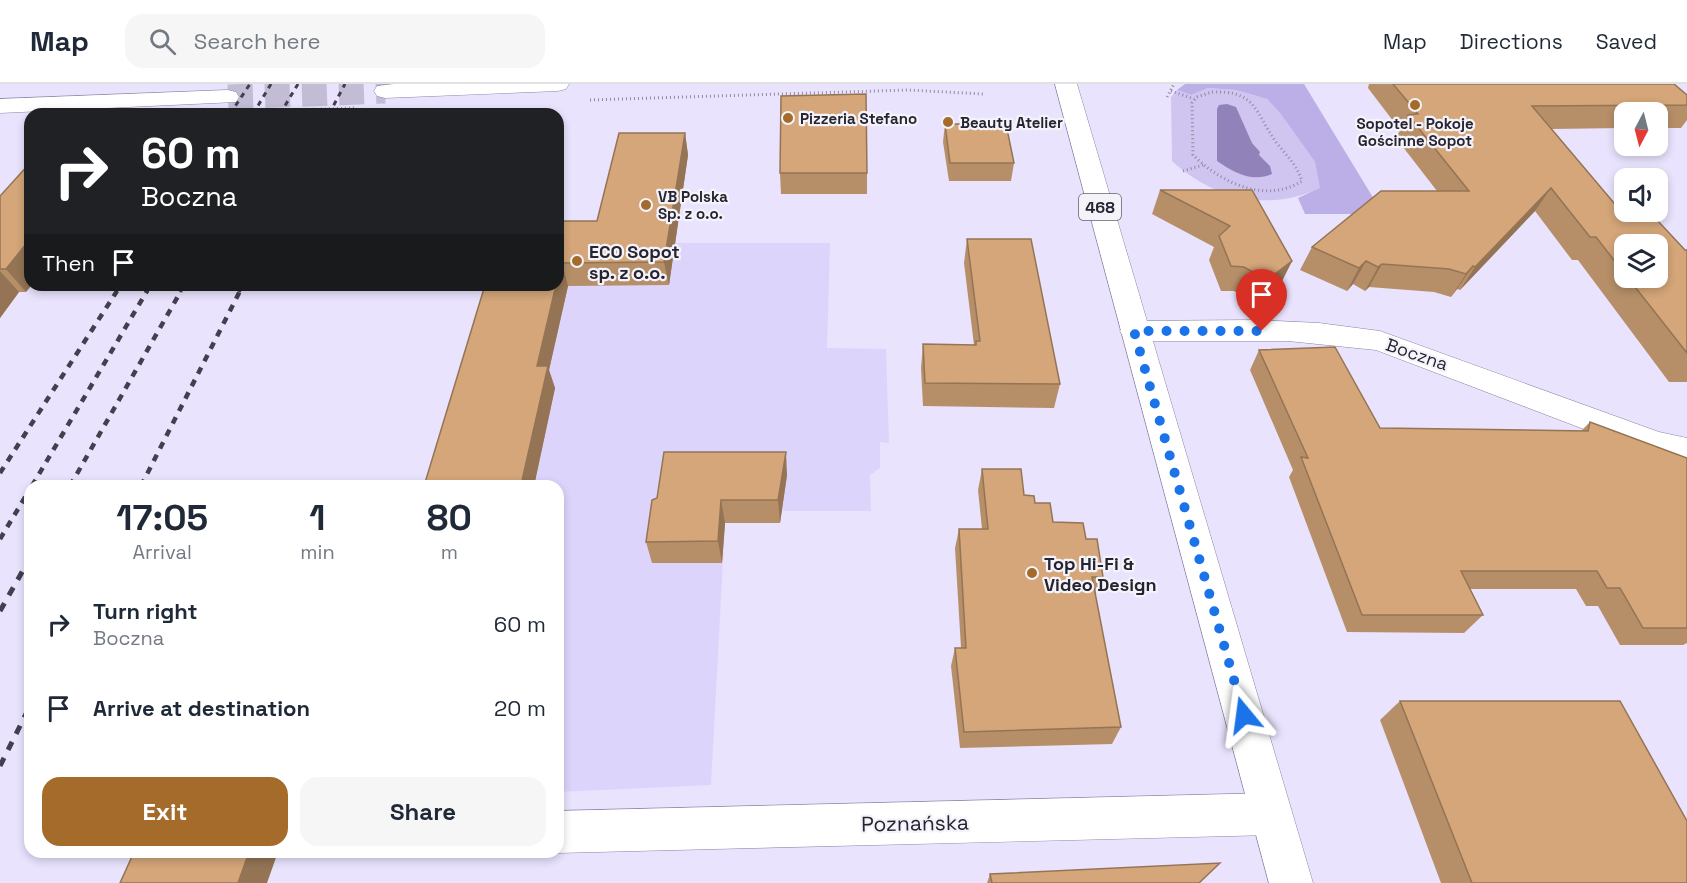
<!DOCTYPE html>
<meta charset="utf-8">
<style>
body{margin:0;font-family:"Space Grotesk",sans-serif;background:#f6f6f7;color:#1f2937;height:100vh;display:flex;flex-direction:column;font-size:22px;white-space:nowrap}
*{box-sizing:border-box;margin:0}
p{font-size:20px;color:#747a83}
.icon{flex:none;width:33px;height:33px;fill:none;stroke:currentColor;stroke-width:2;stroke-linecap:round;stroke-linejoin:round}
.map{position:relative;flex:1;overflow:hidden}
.details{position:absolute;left:24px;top:396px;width:540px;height:378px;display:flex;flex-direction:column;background:#fff;border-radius:18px;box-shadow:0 3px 9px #0003}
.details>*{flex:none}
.banner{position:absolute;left:24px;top:24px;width:540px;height:183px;border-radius:18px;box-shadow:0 3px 9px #0003;background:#202124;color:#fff;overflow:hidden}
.needle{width:39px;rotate:187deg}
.controls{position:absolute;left:1614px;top:18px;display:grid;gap:12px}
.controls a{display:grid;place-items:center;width:54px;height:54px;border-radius:12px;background:#fff;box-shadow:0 3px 9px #0003;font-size:30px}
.pin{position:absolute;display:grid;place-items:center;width:51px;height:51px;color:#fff;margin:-62px -26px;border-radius:50% 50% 50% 0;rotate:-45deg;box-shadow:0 0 6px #0007}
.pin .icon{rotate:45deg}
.me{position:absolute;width:66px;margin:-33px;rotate:344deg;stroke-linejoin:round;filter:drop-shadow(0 0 4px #0008)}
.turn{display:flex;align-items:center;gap:21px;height:126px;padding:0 18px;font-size:27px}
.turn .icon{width:78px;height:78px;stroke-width:2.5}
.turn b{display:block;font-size:42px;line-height:51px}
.then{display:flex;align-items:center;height:57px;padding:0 18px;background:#0003;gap:12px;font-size:22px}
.eta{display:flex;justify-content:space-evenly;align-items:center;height:102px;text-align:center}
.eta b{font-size:36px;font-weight:700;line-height:42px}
.button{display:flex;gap:12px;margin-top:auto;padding:12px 18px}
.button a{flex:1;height:69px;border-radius:18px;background:#a46b2a;color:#fff;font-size:24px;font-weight:700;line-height:69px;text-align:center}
.button a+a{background:#f6f6f7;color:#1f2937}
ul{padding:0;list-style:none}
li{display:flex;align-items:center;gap:18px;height:84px;padding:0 18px}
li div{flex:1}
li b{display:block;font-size:22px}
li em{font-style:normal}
header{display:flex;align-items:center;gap:36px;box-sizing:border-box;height:84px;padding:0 30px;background:#fff;border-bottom:2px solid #e0e1e3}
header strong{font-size:28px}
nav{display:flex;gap:33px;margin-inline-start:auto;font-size:21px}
.search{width:420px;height:54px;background:#f6f6f7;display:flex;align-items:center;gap:15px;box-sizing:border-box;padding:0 21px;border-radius:18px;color:#747a83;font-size:22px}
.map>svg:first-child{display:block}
.built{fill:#ddd4fc}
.green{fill:#d0c5f1}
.forest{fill:#bcaee6}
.water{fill:#9183b9}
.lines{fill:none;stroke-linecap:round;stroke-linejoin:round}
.minor-tunnel{stroke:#c2bdd5;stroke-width:25;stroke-dasharray:25 12;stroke-linecap:butt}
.minor-casing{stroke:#8b84a3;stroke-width:1}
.major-casing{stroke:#8b84a3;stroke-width:1}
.path{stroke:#908ba0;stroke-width:3;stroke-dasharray:1 3;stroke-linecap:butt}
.minor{fill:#fff;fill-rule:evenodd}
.major{fill:#fff;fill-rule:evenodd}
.rail-far2{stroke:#433f4e;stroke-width:3;stroke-dasharray:5 5;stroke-linecap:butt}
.rail-far1{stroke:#433f4e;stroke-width:4.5;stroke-dasharray:7 7;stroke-linecap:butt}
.rail{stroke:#433f4e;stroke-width:5;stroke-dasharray:9 9;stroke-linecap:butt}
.wall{fill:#b68f68;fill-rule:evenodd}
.shaded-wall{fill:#947455}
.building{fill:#d4a679;stroke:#947455;stroke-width:1.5}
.route{stroke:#1a73e8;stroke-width:10;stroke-dasharray:0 18}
.poi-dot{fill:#a46b2a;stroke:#f5f3fa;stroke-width:2}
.labels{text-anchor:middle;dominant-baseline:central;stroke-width:4.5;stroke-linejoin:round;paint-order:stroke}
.far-poi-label{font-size:15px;font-weight:bold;fill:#272431;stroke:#f5f3fa;text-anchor:start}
.shield{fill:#f5f3fa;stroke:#65626d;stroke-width:1.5}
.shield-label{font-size:16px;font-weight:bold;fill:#272431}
.poi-label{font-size:18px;font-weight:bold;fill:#272431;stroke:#f5f3fa;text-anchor:start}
.street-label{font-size:18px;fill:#272431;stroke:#f5f3fa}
.near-street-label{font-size:21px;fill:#272431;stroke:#f5f3fa}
</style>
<header>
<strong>Map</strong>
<div class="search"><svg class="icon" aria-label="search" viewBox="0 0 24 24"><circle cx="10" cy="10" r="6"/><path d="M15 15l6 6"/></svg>Search here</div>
<nav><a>Map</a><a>Directions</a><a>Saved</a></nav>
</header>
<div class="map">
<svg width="1687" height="799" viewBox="0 0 1687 799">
<rect width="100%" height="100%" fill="#e9e3fe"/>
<polygon class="built" points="615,159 830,159 827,264 886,265 889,359 880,358 880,384 870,391 871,427 782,427 780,439 725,439 711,701 558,708 558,402 441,402 558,201"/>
<path class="green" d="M 1208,4 L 1236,6 L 1267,15 L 1280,29 L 1315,78 L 1321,104 C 1267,128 1215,116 1172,77 L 1171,13 L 1177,6 L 1191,11 Z"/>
<polygon class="forest" points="1185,0 1304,0 1383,130 1305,130 1298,114 1320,104 1315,78 1280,29 1267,15 1236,6 1208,4 1191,11 1177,6"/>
<path class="water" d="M 1227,20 L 1236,23 L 1252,59 L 1260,68 L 1259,71 L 1270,82 L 1272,90 C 1252,99 1233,88 1217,77 L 1217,25 L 1219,21 Z"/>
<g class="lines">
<polyline class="minor-tunnel" points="228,13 385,7"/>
<defs>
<g id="minor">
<polygon points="394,0 569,0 566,5 558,7 385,14 377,12 374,7 377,2"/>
<polygon points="228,6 236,8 239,13 236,18 0,29 0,15"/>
<polygon points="1257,236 1319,239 1380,247 1659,348 1687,354 1687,378 1644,368 1376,266 1288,257 1134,257 1124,254 1120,247 1124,240 1134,237"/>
<polygon points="1271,709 1286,715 1292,730 1286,745 1271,751 558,769 555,768 558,768 558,727"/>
</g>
<polygon id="major" points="1055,0 1077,0 1313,799 1269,799"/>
</defs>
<use href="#minor" class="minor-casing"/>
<use href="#major" class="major-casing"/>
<g class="path">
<polyline points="1171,7 1194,15"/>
<path d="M 1212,8 C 1257,6 1255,29 1276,58 C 1286,71 1297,81 1302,97 C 1266,120 1221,99 1193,71 L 1192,19 L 1197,13 Z"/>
<polyline points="1167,13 1174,0"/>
<polyline points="590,16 907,6 984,10"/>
<polyline points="261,27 355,24"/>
<polyline points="1183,87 1203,81"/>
</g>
<use href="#minor" class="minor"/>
<use href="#major" class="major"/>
<g class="rail-far2">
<polyline points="230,30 250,0"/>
<polyline points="253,30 271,0"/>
<polyline points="280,30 298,0"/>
<polyline points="329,30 345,0"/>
<polyline points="116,208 121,201"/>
<polyline points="147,208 151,201"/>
<polyline points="180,208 184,201"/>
<polyline points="239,208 243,201"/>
</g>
<g class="rail-far1">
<polyline points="0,389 117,207"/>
<polyline points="32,402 147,207"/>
<polyline points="70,402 181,207"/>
<polyline points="141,402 240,207"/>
<polyline points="0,455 30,405"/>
</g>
<g class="rail">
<polyline points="0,527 30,474"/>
<polyline points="0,682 30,622"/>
</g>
</g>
<g class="wall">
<path d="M 1369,0 L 1674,0 L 1687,11 L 1687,36 L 1681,44 L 1658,44 L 1658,28 L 1624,28 L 1624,44 L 1551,45 L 1614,119 L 1638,136 L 1685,166 L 1687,166 L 1687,298 L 1669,298 L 1578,176 L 1572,176 L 1535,127 L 1460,206 L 1457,205 L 1451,213 L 1434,208 L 1369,203 L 1365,207 L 1353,200 L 1347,207 L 1300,186 L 1312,163 L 1437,107 L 1396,54 L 1400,46 L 1368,4 ZM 1624,160 L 1658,194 L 1624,194 Z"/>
<polygon points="945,40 1014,79 1011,97 949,97 943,58"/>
<polygon points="685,49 688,71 669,201 568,202 549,286 555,304 534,402 424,402 558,137 597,137"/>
<polygon points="780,89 867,89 867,110 781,110"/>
<polygon points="1160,106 1252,106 1292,177 1280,201 1256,221 1234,207 1221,207 1209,176 1214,163 1152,130"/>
<polygon points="0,112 26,208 19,208 0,234"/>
<polygon points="967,155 1060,300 1054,324 923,322 921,284 923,260 974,261 964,179"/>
<polygon points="1259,266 1380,344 1581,347 1590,338 1687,374 1687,559 1683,561 1620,561 1598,522 1586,522 1576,505 1470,505 1483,531 1464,549 1347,548 1289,393 1293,386 1250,286"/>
<polygon points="982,385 1035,419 1053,438 1086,455 1103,493 1095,512 1121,643 1112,660 960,664 951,582 955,564 961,564 955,464 959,445 982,445 978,406"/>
<polygon points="787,391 780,439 725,439 722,479 652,479 646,458 652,416"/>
<polygon points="1400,617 1687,799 1441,799 1380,636"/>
<polygon points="990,790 1199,799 987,799"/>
</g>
<g class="shaded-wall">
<polygon points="685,49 688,71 669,201 664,178"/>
<polygon points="1551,104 1535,127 1460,206 1475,183"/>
<polygon points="30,155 30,201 32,201 26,208 6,185"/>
<polygon points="1292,177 1280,201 1256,221 1267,196"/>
<polygon points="1366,177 1353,200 1347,207 1359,184"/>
<polygon points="562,179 568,202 549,286 555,304 534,402 521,402 537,282 556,201 558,201 558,194"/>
<polygon points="1382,180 1369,203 1365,207 1378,183"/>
<polygon points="1473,182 1457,205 1451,213 1466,190"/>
<polygon points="0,187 19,208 0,234"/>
<polygon points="786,368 787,391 780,439 778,416"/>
<polygon points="721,416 725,439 722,479 718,457"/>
<polygon points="249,768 278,768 267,799 238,799"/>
</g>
<g class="building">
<polygon points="1393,0 1674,0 1687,11 1687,21 1532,22 1614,119 1623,119 1624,121 1624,128 1630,128 1638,136 1657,136 1685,166 1687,166 1687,269 1628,194 1658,194 1658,160 1624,160 1624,189 1596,153 1590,153 1551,104 1475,183 1473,182 1466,190 1449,185 1382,180 1378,183 1366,177 1359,184 1312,163 1381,107 1469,107 1408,31 1418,30"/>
<polygon points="866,10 867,89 780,89 781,12"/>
<polygon points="945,40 1006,40 1014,79 950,79"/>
<polygon points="619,49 685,49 664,178 562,179 558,194 558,137 597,137"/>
<polygon points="30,79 30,155 6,185 0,185 0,112"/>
<polygon points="1160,106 1252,106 1292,177 1267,196 1244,183 1231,182 1219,152 1230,142"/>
<polygon points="967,155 1031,155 1060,300 925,299 923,260 976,261 976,257 980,257"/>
<polygon points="485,201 556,201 537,282 548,282 521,401 510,402 424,402"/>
<polygon points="1335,263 1380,344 1588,347 1590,338 1687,374 1687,544 1643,544 1620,504 1607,504 1597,487 1461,487 1483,531 1362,531 1301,373 1308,374 1259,266"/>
<polygon points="664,368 786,368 778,416 721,416 718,457 646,458 652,416 657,414"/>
<polygon points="982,385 1021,385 1024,411 1034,412 1035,419 1050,419 1053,438 1083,439 1086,455 1097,455 1103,493 1092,493 1121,643 964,648 955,564 966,564 959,445 988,445"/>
<polygon points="1400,617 1620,617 1687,737 1687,799 1472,799"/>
<polygon points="134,768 249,768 238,799 120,799"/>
<polygon points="1220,779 1199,799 992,799 990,790"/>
</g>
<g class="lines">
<polyline class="route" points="1244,631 1134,247 1262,247"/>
</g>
<g class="poi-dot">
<circle cx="1415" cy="21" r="6"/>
<circle cx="788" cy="34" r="6"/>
<circle cx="948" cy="38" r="6"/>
<circle cx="646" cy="121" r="6"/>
<circle cx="577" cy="177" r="6"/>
<circle cx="1032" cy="489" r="6"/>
</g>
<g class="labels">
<g class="far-poi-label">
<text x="800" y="34">Pizzeria Stefano</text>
<text x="960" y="38">Beauty Atelier</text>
<text x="1415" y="39" text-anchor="middle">Sopotel - Pokoje<tspan x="1415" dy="17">Gościnne Sopot</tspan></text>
<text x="658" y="112">VB Polska<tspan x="658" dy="17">Sp. z o.o.</tspan></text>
</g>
<rect class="shield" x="1079" y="110" width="42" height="26" rx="4.5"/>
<g class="shield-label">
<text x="1100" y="123">468</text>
</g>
<g class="poi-label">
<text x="589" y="167">ECO Sopot<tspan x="589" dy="21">sp. z o.o.</tspan></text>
<text x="1044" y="479">Top Hi-Fi &amp;<tspan x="1044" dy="21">Video Design</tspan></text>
</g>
<g class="street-label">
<text transform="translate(1417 270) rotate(19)">Boczna</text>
</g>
<g class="near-street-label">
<text transform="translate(915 739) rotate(-1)">Poznańska</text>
</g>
</g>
</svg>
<div class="controls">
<a><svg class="needle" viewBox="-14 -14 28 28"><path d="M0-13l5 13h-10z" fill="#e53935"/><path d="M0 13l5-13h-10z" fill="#747a83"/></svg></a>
<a><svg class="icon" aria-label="sound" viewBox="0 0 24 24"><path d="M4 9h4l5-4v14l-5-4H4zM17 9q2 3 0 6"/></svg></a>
<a><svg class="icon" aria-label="layers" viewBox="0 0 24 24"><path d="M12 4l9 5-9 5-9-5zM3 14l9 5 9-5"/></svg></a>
</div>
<div class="pin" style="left:1262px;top:247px;background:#d93025"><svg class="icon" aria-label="arrive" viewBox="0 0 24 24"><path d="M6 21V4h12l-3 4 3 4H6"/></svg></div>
<svg class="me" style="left:1244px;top:631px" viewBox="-20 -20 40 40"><path d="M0-17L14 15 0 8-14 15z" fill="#1a73e8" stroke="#fff" stroke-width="4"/></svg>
<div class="banner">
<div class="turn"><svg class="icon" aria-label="right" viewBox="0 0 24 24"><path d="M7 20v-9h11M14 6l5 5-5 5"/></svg><div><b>60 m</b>Boczna</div></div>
<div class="then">Then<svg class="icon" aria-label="arrive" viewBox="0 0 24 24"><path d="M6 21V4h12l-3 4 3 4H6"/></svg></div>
</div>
<section class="details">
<div class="eta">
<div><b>17:05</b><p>Arrival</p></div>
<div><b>1</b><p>min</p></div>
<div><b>80</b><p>m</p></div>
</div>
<ul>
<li><svg class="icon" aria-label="right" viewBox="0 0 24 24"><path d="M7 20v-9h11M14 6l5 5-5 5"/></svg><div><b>Turn right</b><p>Boczna</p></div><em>60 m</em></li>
<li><svg class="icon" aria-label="arrive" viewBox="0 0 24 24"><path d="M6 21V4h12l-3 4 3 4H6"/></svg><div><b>Arrive at destination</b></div><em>20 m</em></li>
</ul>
<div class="button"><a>Exit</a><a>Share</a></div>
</section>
</div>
